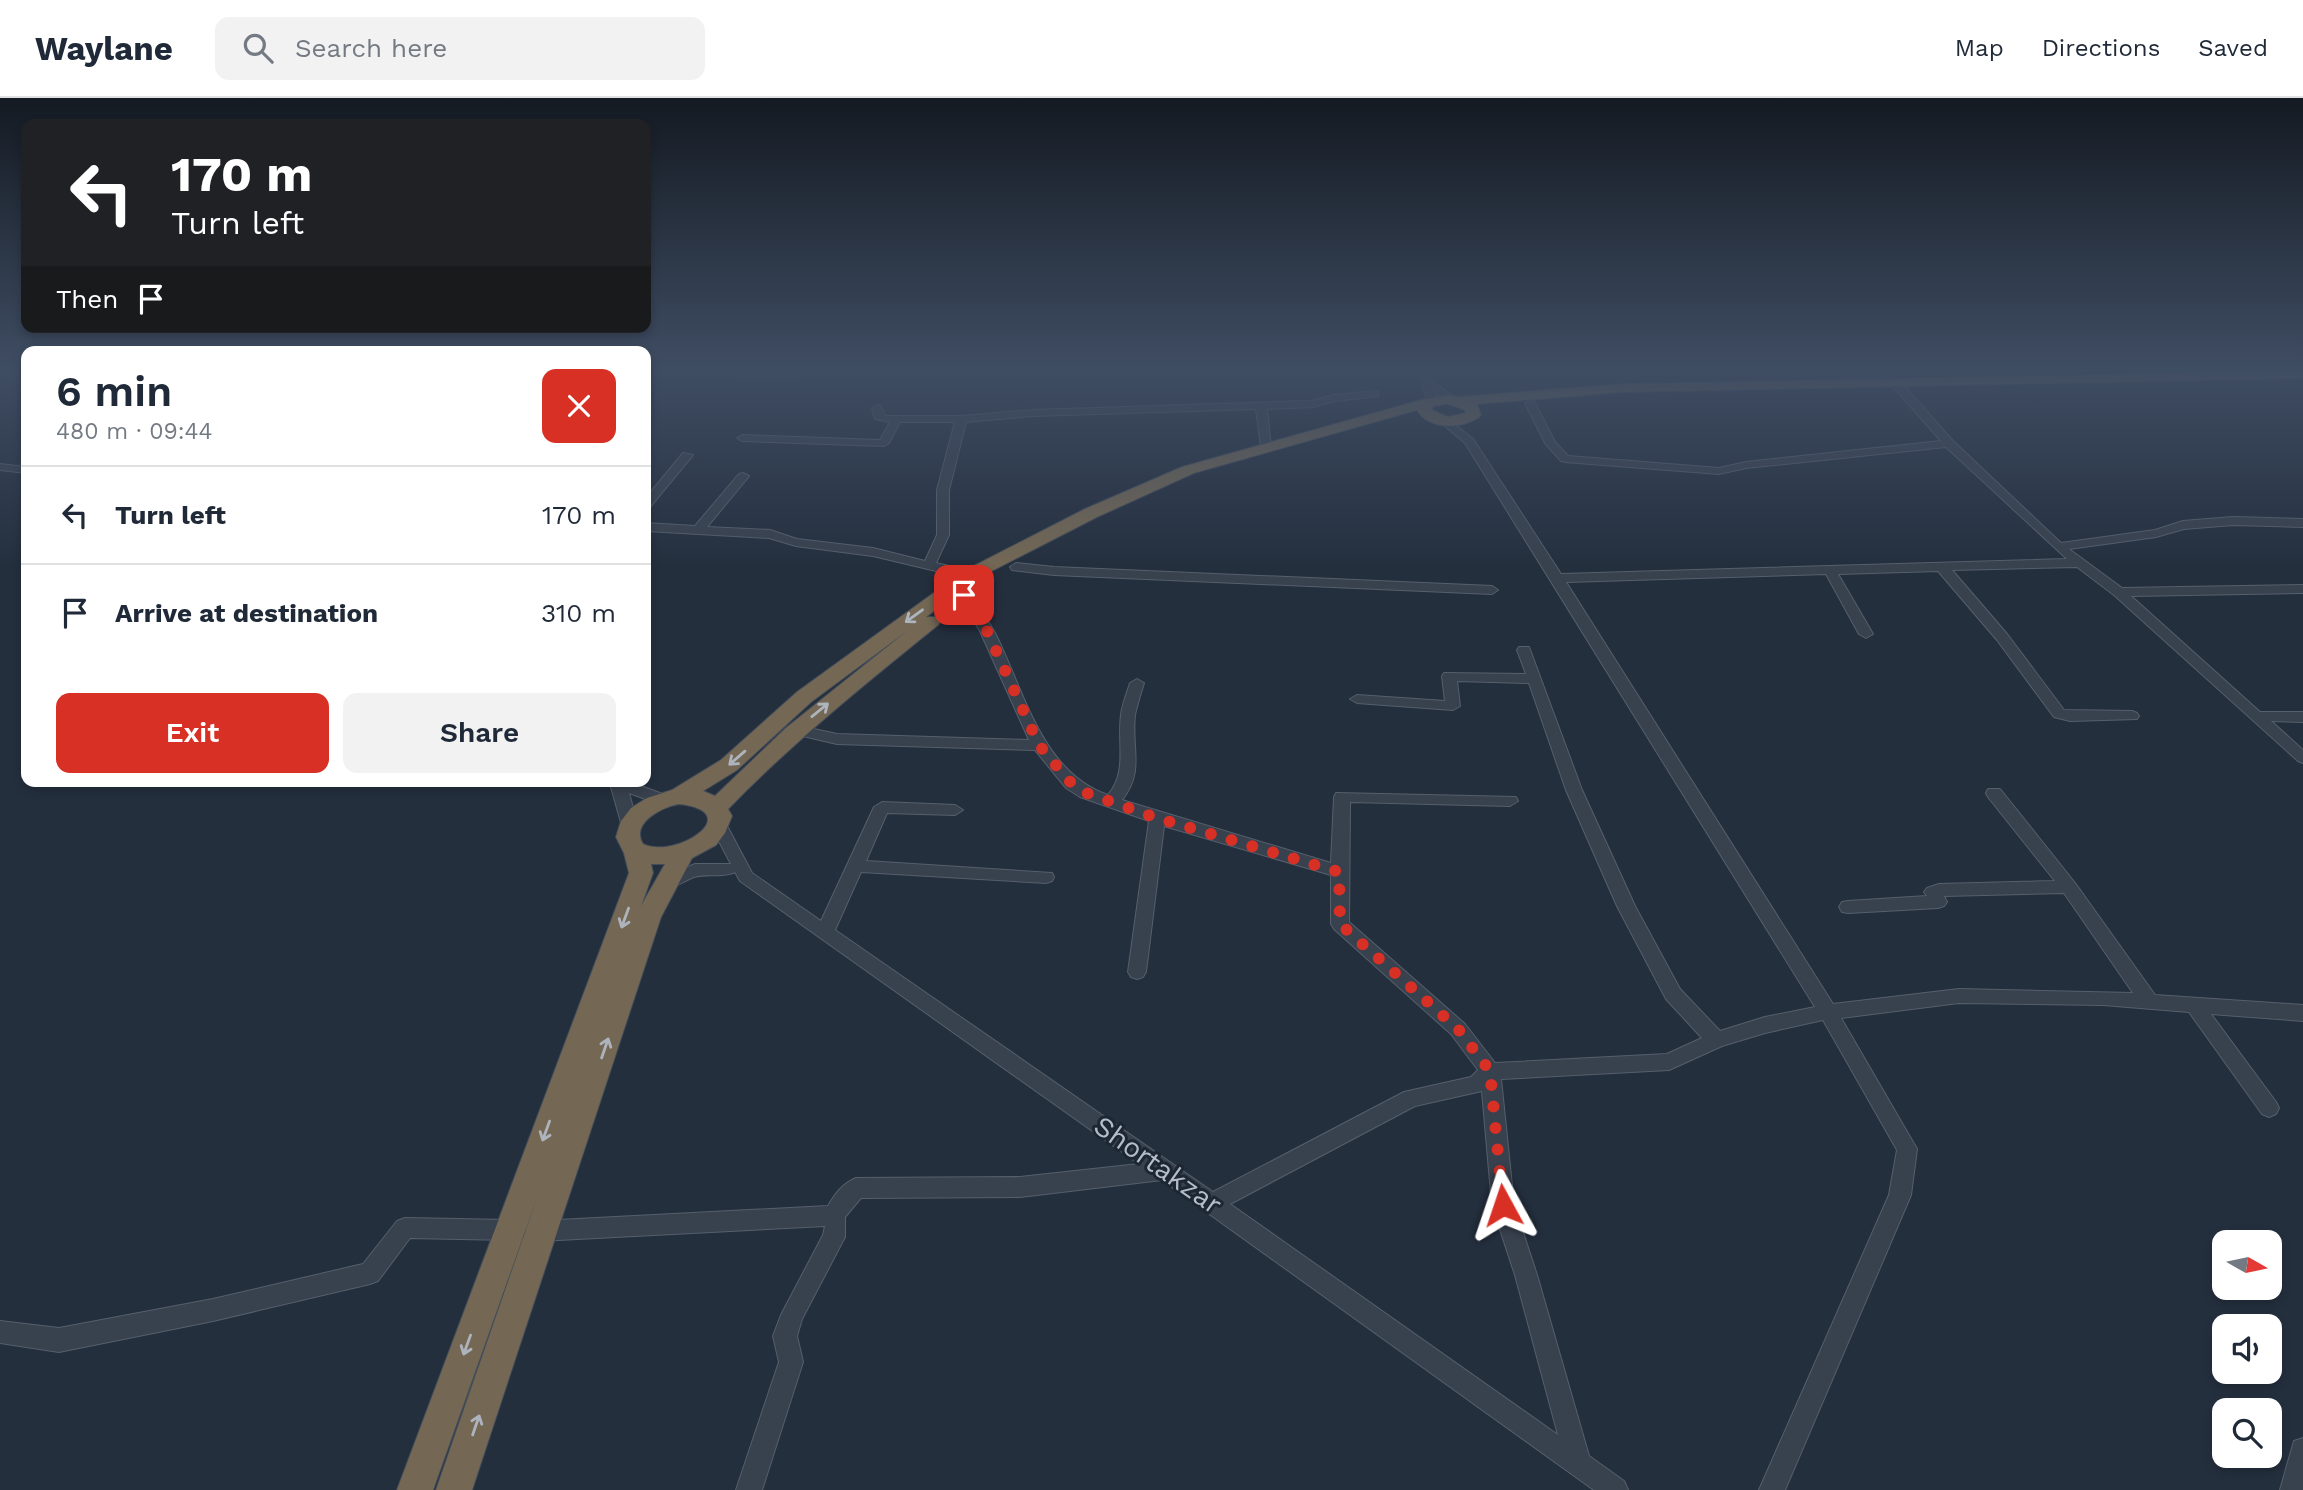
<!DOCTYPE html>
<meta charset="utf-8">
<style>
body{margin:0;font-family:"Work Sans",sans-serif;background:#f2f2f3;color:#1f2937;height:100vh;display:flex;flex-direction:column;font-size:26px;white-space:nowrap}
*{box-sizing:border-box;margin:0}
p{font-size:23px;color:#747a83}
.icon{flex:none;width:38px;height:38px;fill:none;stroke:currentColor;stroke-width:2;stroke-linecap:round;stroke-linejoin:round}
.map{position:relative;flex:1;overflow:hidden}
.panel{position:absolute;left:21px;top:248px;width:630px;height:441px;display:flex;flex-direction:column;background:#fff;border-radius:14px;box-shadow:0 4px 10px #0003}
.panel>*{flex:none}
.guide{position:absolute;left:21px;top:21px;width:630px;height:214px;border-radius:14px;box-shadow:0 4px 10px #0003;background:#202124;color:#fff;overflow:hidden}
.needle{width:46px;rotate:99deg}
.tools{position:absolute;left:2212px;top:1132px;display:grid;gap:14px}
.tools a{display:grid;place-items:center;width:70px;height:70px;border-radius:14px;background:#fff;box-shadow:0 4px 10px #0003;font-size:35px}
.pin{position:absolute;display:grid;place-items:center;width:60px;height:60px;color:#fff;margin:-30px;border-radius:14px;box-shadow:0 4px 10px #0006}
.me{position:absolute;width:77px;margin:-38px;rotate:355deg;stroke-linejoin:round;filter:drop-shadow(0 0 5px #0008)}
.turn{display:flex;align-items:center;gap:24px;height:147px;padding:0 35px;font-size:32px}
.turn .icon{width:91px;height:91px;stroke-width:2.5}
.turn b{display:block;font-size:49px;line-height:60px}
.then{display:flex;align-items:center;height:66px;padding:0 35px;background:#0003;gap:14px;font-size:26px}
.round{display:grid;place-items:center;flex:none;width:74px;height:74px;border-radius:14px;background:#f2f2f3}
.head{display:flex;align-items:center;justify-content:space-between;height:119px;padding:0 35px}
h1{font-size:42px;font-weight:600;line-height:52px}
.primary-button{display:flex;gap:14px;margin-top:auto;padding:14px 35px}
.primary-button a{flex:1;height:80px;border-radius:14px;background:#d93025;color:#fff;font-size:28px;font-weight:600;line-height:80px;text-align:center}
.primary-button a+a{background:#f2f2f3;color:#1f2937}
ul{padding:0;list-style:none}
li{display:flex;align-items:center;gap:21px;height:98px;padding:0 35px;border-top:2px solid #e0e1e3}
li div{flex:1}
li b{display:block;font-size:26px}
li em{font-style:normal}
header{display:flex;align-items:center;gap:42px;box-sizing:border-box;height:98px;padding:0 35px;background:#fff;border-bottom:2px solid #e0e1e3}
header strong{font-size:33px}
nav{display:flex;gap:38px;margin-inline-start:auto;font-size:24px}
.search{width:490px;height:63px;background:#f2f2f3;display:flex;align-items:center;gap:18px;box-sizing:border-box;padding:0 24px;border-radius:14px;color:#747a83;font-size:26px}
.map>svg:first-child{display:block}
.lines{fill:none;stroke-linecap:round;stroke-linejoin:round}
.minor-casing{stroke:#565f6c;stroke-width:2}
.highway-casing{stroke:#434c59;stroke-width:2}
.minor{fill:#38414e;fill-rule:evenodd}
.highway{fill:#746855;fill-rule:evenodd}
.oneway{stroke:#aeb4bd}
.route{stroke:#d93025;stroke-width:12;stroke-dasharray:0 21.6}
.labels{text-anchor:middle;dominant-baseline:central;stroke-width:6;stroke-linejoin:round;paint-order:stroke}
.near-street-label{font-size:28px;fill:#b4bcc9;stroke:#1d2633}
</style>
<header>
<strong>Waylane</strong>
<div class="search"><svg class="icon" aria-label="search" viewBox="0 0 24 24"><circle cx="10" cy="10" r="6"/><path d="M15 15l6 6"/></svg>Search here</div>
<nav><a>Map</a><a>Directions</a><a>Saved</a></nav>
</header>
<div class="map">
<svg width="2303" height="1392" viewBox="0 0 2303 1392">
<rect width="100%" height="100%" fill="#242f3e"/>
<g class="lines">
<defs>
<g id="minor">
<path d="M 690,273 C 710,272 784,269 797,277 L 792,280 L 695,276 Z"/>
<polygon points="1418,273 1428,273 1430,281 1453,299 1453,303 1445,303 1435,294 1437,302 1428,304"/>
<path d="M 1869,273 L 1880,273 L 1905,289 L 1953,343 L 2061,445 L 2155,432 L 2183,423 L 2233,419 L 2303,421 L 2303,429 L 2233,427 L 2184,431 L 2156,439 L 2069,451 L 2122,490 L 2303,487 L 2303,495 L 2131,498 L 2260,614 L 2303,614 L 2303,624 L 2271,623 L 2303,652 L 2303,665 L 2298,663 L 2114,497 L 2077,469 L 1952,472 L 2007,536 L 2064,612 L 2132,613 L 2137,615 L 2139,618 L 2137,621 L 2070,623 L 2054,619 L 1997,542 L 1938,473 L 1838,476 L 1873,536 L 1866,540 L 1859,536 L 1826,476 L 1566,484 L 1833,906 L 1959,891 L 2133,895 L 2064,795 L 1944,798 L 1947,804 L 1944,808 L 1938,810 L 1848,815 L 1842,814 L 1839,809 L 1842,804 L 1848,803 L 1927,798 L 1924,794 L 1927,790 L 1939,786 L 2055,783 L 1988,699 L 1986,695 L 1988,691 L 2000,691 L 2075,785 L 2155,897 L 2303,907 L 2303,923 L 2211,916 L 2276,1004 L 2279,1010 L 2276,1016 L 2269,1019 L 2262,1016 L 2189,914 L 2103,907 L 1959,905 L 1841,920 L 1917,1051 L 1911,1097 L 1785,1392 L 1759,1392 L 1889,1097 L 1897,1052 L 1823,922 L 1765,935 L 1722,948 L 1669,972 L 1501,981 L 1514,1107 L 1537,1177 L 1589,1358 L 1624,1383 L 1628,1392 L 1594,1392 L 1162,1082 L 1020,1099 L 861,1100 L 845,1119 L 845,1139 L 802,1221 L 797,1238 L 803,1264 L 762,1392 L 736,1392 L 779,1264 L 773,1238 L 781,1217 L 823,1137 L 825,1128 L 539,1143 L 531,1140 L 528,1133 L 531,1126 L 539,1123 L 828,1108 C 835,1096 842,1086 856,1080 L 1020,1079 L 1139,1066 L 740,783 L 735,774 C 723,780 707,775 694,779 C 683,783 673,793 661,789 L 659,785 L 661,781 L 695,766 L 731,766 L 711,728 L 719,722 L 725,724 L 752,775 L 821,823 L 874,709 L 882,704 L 955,707 L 963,712 L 955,717 L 887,715 L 866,763 L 1052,775 L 1054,779 L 1052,783 L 1046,785 L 861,774 L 835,832 L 1213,1094 L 1404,994 L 1471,979 L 1478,972 L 1451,936 L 1334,831 L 1331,826 L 1331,777 L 1164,728 L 1146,874 L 1143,879 L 1137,881 L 1131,879 L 1128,874 L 1149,723 L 1080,699 L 1066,690 L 1035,652 L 837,646 L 790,635 L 788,632 L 795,627 L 837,636 L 1029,642 L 980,533 L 958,497 L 964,493 L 969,494 C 977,507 987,521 995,535 C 1024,592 1041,674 1108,697 C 1128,673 1117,646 1121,617 C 1122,607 1127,595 1130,585 L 1137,581 L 1144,585 C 1141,595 1137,607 1135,617 C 1131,650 1145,673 1122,702 L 1331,765 L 1334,699 L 1336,695 L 1516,699 L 1518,703 L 1510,708 L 1350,704 L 1349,824 L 1465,926 L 1495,965 L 1667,956 L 1702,940 L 1666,901 L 1617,808 L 1566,692 L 1529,585 L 1457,583 L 1460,608 L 1453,612 L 1357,605 L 1350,601 L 1357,597 L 1445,603 L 1442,578 L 1444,575 L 1526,576 L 1517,552 L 1519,549 L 1529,549 L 1582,692 L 1635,808 L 1680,891 L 1720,933 L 1765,919 L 1815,909 L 1465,345 L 1439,323 L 1448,321 L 1473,341 L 1561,476 L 2067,461 L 1946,349 L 1746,370 L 1719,376 L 1565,364 L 1561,363 L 1545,345 L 1525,305 L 1534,303 L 1555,344 L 1568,358 L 1719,370 L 1746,364 L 1941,343 L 1897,293 ZM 1482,993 L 1492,1107 L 1515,1177 L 1558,1337 L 1230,1106 L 1415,1008 Z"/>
<polygon points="2024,273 2035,273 2044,281 2035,283"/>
<polygon points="1374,293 1378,294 1378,298 1335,303 1313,309 1267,311 1271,349 1266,352 1261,349 1256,311 1033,318 966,324 949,392 949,437 936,465 974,474 974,480 970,481 873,458 796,448 769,440 646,433 646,425 695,428 739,376 743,375 749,378 707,429 770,432 797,441 873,450 925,463 937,437 937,392 955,324 900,324 889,345 884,348 742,343 737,340 742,337 880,342 890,324 875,321 872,310 877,307 881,308 885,318 961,318 1033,312 1312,303 1334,297"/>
<polygon points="683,355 693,357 650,409 646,410 646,400"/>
<polygon points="0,366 26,369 26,375 0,372"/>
<polygon points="1016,465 1054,469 1492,488 1498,492 1492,496 1054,477 1012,472 1010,469"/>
<polygon points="606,684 630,684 668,698 670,702 662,707 629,695 638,728 630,734 622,728 611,689"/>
<polygon points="405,1120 516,1122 524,1125 527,1132 524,1139 516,1142 410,1140 378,1183 370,1186 213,1223 59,1254 0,1245 0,1223 59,1230 213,1201 363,1166 397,1123"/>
<polygon points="2303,1340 2303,1392 2280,1392 2294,1343"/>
</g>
<path id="highway" d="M 2303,273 L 2303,280 L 1625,294 L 1477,306 L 1481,317 L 1478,320 C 1460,331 1429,332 1417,312 L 1194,375 L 1097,419 L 976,481 L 926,519 L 938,519 L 941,523 L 938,527 C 865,586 793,644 728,711 L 732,718 L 725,735 L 716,747 L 692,760 L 661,819 L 472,1392 L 436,1392 L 539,1094 L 433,1392 L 397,1392 L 629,775 L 624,755 L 616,739 L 621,723 L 631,710 L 647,700 L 672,692 L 721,662 L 797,594 L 964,473 L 1085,411 L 1182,369 L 1421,302 L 1449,297 L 1457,299 L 1625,286 ZM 1448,306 L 1465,312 L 1465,315 L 1448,319 L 1432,312 L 1433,308 ZM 907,533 L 786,630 L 715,698 L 703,693 L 737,672 L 811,604 ZM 679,706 C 748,714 676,762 643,746 C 630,725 662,709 679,706 ZM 651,766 L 665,766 L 641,808 L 653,775 Z"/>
</defs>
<use href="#minor" class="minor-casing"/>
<use href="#highway" class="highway-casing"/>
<use href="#minor" class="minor"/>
<use href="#highway" class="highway"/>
</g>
<defs><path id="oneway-shaft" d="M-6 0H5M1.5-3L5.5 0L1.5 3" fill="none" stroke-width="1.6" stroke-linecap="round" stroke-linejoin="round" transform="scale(1.75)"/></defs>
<g class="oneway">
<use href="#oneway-shaft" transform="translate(914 518) rotate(144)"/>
<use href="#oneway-shaft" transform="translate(820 612) rotate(-39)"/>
<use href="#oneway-shaft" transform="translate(737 660) rotate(139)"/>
<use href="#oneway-shaft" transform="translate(625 820) rotate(110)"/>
<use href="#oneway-shaft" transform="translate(605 950) rotate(-71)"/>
<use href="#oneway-shaft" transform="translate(546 1033) rotate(110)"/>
<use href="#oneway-shaft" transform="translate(467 1247) rotate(110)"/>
<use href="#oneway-shaft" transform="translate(476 1327) rotate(-71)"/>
</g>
<linearGradient id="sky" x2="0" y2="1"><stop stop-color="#141a22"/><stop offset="0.58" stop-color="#3f4d63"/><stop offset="1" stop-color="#3f4d63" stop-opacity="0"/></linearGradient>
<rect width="2303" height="468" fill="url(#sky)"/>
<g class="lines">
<polyline class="route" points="964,497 987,533 1039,647 1072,686 1086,695 1157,720 1339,774 1340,826 1458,931 1490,973 1503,1107"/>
</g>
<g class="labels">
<g class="near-street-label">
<text transform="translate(1158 1067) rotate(35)">Shortakzar</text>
</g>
</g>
</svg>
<div class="tools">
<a><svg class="needle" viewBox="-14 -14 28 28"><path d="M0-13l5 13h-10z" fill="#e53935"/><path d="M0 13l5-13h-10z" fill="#747a83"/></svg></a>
<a><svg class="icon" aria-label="sound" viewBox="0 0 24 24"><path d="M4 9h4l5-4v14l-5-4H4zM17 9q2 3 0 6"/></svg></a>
<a><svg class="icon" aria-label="search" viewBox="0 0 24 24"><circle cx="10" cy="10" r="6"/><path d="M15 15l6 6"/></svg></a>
</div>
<div class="pin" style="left:964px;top:497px;background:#d93025"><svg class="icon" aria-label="arrive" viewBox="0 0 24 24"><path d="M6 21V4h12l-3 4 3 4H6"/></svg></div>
<svg class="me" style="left:1503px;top:1107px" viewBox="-20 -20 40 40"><path d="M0-17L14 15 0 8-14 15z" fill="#d93025" stroke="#fff" stroke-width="4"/></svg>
<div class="guide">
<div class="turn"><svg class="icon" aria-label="left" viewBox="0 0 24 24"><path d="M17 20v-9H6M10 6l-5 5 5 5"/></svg><div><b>170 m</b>Turn left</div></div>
<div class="then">Then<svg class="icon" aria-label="arrive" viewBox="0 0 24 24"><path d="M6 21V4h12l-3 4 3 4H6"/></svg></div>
</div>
<section class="panel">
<div class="head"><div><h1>6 min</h1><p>480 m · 09:44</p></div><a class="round" style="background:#d93025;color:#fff"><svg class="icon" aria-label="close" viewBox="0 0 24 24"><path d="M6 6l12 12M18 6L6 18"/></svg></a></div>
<ul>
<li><svg class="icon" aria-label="left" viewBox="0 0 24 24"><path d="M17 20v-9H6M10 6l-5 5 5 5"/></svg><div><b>Turn left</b></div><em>170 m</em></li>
<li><svg class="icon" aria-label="arrive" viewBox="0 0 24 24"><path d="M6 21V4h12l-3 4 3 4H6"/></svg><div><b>Arrive at destination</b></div><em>310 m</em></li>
</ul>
<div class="primary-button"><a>Exit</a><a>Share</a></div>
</section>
</div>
